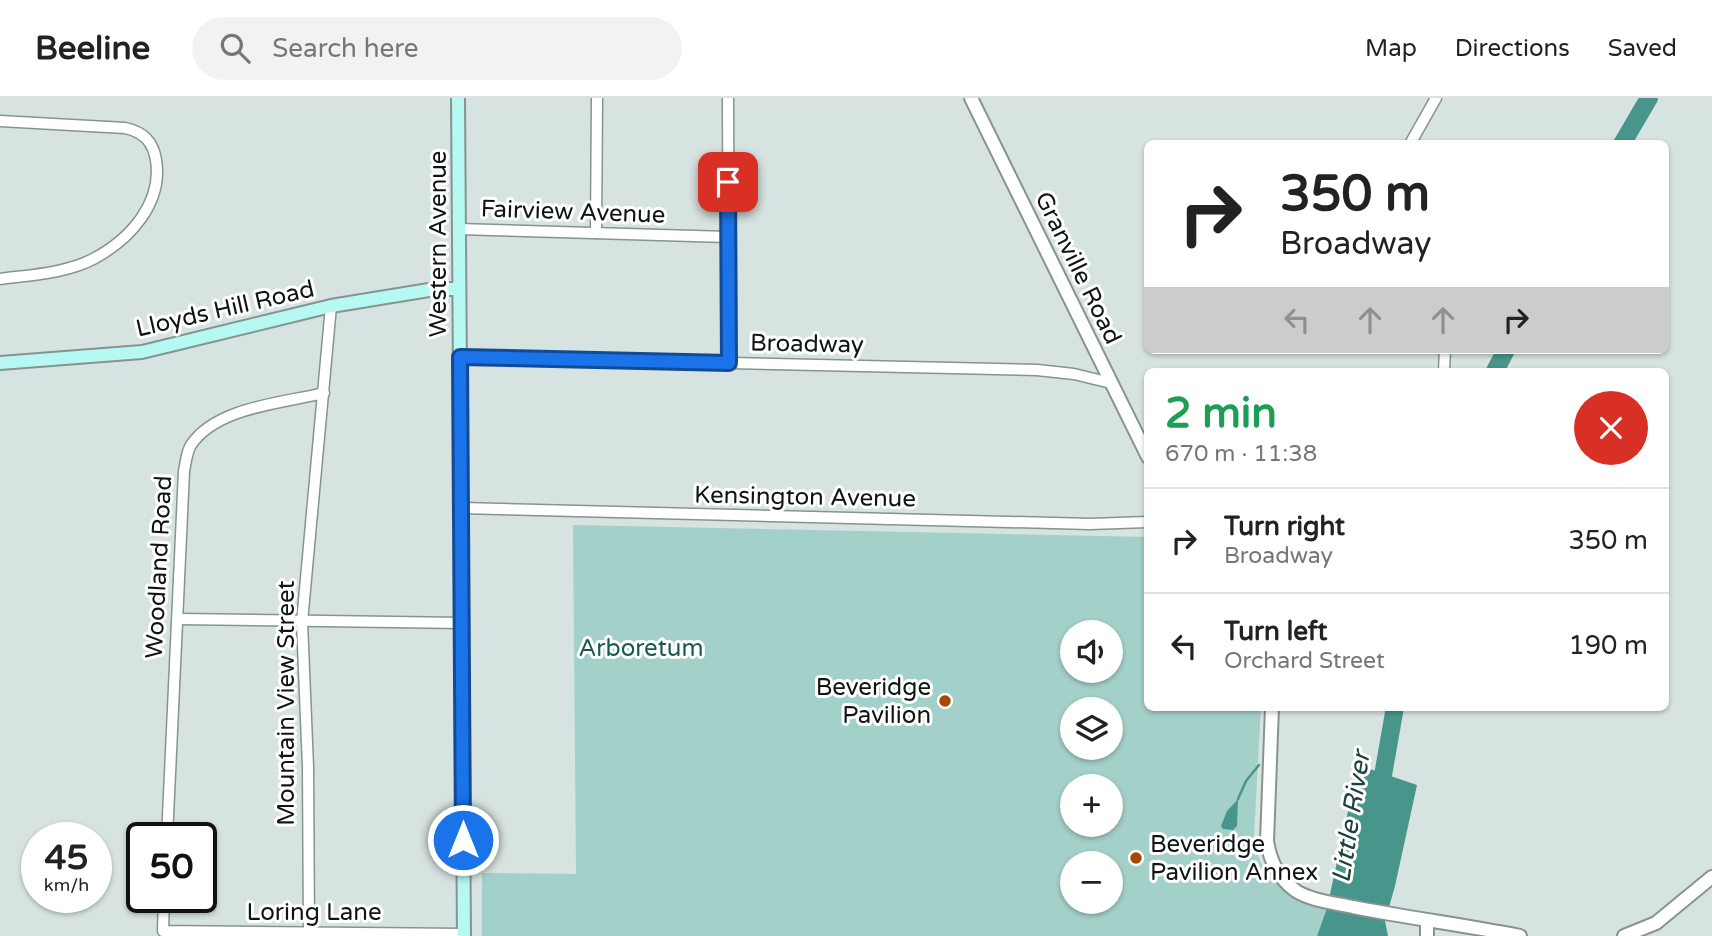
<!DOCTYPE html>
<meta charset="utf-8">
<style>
body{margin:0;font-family:"Varela Round",sans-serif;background:#f2f2f2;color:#222;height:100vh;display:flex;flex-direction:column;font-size:26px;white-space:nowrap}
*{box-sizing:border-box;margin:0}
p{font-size:23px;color:#767676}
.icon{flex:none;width:38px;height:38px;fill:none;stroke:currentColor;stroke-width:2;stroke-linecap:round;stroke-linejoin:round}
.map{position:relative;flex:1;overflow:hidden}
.details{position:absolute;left:1144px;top:270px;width:525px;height:343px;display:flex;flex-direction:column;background:#fff;border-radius:10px;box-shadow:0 2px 5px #0004}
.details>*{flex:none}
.top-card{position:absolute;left:1144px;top:42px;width:525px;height:214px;border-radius:10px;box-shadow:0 2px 5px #0004;background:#fff;color:#222;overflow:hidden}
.tools{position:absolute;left:1060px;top:522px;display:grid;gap:14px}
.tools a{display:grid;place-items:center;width:63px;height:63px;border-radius:50%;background:#fff;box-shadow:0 2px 5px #0004;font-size:35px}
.speed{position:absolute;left:21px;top:724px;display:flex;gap:14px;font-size:35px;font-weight:700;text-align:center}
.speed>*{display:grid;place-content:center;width:91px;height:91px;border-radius:50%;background:#fff;box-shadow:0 2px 5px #0004;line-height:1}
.speed small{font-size:18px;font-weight:400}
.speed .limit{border:4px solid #111;border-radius:10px;background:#fff;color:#111}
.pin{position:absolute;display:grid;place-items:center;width:60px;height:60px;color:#fff;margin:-30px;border-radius:14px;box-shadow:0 4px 10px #0006}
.me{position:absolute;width:77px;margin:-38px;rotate:0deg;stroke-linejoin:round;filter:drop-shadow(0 0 5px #0008)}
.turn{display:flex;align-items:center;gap:24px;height:147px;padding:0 21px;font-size:32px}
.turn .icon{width:91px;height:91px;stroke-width:2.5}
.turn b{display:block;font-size:49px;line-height:60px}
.lanes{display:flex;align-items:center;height:66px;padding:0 21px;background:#0003;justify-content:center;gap:35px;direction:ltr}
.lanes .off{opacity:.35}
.round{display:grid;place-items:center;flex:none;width:74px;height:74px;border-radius:37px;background:#f2f2f2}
.head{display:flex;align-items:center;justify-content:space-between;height:119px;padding:0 21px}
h1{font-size:42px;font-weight:700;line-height:52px;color:#1e9e55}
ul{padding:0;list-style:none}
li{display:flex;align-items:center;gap:21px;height:105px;padding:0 21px;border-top:2px solid #e0e0e0}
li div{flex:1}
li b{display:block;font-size:26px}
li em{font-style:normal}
header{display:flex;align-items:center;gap:42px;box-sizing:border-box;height:98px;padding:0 35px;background:#fff;border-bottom:2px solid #e0e0e0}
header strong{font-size:33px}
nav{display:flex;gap:38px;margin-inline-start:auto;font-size:24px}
.search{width:490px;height:63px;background:#f2f2f2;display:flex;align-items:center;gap:18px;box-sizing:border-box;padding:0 24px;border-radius:38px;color:#767676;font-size:26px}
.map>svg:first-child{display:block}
.green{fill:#a3d0c8;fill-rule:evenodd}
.water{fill:#48968b}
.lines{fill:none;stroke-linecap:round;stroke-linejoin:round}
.stream{stroke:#48968b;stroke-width:2.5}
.river{stroke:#48968b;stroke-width:18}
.minor-casing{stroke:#879391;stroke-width:13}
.tertiary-casing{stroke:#879391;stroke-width:16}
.secondary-casing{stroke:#879391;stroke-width:16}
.minor{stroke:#fff;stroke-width:10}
.tertiary{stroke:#fff;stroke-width:12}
.secondary{stroke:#b6f8f2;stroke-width:12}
.route-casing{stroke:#114b97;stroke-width:18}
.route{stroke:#1a73e8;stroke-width:12}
.poi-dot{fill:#a84800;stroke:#fff;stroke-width:2.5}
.labels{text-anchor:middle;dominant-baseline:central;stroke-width:6;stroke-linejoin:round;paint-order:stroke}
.street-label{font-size:24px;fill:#101514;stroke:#fff}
.park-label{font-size:24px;fill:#185951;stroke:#fff}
.poi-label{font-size:24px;fill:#101514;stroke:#fff;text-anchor:end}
.water-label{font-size:26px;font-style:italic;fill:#1d413c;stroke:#fff}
</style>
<header>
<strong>Beeline</strong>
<div class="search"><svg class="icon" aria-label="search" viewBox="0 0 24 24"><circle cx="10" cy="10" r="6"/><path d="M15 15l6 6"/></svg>Search here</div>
<nav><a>Map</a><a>Directions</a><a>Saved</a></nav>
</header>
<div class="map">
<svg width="1712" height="838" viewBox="0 0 1712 838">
<rect width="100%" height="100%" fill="#d6e3e1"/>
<path class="green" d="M 573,427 L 1148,439 L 1148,609 L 1261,609 L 1254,737 C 1257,763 1266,785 1293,790 L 1290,797 L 1309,806 L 1327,810 L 1317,838 L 482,838 L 482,775 L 576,776 ZM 1073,534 L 1111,534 L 1111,572 L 1073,572 ZM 1073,611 L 1111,611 L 1111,649 L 1073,649 ZM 1073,688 L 1111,688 L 1111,726 L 1073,726 ZM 1073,765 L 1111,765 L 1111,803 L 1073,803 Z"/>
<g class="water">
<polygon points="1358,667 1417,687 1395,788 1385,823 1388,838 1317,838 1327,810"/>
<polygon points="1238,701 1237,728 1233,732 1223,731 1221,728 1227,713"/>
</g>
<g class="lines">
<polyline class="stream" points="1238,701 1246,683 1259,667"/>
<g class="river">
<polyline points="1622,46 1649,0"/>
<polyline points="1495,273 1506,252"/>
<polyline points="1379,700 1395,609"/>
</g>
<defs>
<g id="minor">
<polyline points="728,0 729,265"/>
<path d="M 0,23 L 125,30 C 143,34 153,43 156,62 C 163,105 130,141 95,160 C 68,175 30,177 0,181"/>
<polyline points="1410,46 1436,0"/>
<polyline points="458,131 728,139"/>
<polyline points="596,135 597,0"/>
<polyline points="460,259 1037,272 1074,276 1111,285"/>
<polyline points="1444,273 1445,252"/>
<polyline points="461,410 1090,426 1148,424"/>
<polyline points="178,521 462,525"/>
<path d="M 167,740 L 184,373 C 186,365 186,355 191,347 C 216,309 283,305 324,295"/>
<polyline points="164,800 163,833 464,836"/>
<polyline points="309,835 308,669 302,524 331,208"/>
</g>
<g id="tertiary">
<polyline points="971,0 1148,359"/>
<path d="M 1272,609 L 1267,743 C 1270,763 1279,781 1296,793 C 1312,803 1335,805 1353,809 C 1409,820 1464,827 1520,838"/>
<polyline points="1427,838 1427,823"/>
<polyline points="1624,838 1656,825 1712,779"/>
</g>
<g id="secondary">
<polyline points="458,0 464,838"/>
<polyline points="0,265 142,254 331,208 435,191 459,191"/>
</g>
</defs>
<use href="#minor" class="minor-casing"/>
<use href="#tertiary" class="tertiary-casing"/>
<use href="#secondary" class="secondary-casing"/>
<use href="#minor" class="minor"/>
<use href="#tertiary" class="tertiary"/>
<use href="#secondary" class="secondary"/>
</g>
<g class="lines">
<defs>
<polyline id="route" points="463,742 460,259 729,265 728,84"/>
</defs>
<use href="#route" class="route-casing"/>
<use href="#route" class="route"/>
</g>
<g class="poi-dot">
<circle cx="945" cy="603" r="7"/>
<circle cx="1136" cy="760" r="7"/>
</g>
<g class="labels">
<g class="street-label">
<text transform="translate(573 114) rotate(2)">Fairview Avenue</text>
<text transform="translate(438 146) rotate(-90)">Western Avenue</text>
<text transform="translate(1078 170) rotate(64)">Granville Road</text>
<text transform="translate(225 211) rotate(-13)">Lloyds Hill Road</text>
<text transform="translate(807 246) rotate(1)">Broadway</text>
<text transform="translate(805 399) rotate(1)">Kensington Avenue</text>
<text transform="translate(159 469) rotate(-87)">Woodland Road</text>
<text transform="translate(286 605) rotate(-90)">Mountain View Street</text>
<text x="314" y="814">Loring Lane</text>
</g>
<g class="park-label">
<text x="641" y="550">Arboretum</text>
</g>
<g class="poi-label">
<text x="931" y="589">Beveridge<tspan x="931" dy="28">Pavilion</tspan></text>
<text x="1150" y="746" text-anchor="start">Beveridge<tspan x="1150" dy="28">Pavilion Annex</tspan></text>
</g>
<g class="water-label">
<text transform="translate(1351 719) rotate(-81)">Little River</text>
</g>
</g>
</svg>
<div class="tools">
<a><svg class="icon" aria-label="sound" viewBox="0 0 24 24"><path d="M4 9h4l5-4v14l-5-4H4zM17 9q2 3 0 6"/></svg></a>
<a><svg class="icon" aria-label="layers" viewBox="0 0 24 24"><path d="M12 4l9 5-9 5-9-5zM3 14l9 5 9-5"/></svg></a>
<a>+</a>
<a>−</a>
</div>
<div class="speed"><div>45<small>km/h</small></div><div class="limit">50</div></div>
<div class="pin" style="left:728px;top:84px;background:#d93025"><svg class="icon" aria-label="arrive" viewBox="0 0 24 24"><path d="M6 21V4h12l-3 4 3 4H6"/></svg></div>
<svg class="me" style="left:463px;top:742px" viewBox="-20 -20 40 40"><circle r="17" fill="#1a73e8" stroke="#fff" stroke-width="3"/><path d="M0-11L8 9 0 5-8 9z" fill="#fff"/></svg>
<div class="top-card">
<div class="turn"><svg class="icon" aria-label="right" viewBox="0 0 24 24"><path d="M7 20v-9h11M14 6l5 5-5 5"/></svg><div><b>350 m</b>Broadway</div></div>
<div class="lanes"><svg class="icon off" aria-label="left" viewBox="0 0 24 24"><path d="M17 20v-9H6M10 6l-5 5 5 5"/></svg><svg class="icon off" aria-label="ahead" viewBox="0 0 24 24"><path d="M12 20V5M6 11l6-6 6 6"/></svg><svg class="icon off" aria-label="ahead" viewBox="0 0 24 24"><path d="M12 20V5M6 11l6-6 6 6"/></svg><svg class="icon" aria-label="right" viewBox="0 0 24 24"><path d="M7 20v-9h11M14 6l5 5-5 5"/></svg></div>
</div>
<section class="details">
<div class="head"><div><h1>2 min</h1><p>670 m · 11:38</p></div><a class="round" style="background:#d93025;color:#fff"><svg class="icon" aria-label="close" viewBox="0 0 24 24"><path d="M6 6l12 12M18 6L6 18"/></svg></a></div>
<ul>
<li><svg class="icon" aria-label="right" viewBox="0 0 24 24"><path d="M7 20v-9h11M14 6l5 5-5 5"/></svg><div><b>Turn right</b><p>Broadway</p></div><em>350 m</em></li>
<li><svg class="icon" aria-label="left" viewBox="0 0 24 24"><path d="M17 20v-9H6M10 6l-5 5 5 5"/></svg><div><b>Turn left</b><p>Orchard Street</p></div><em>190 m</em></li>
</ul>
</section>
</div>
